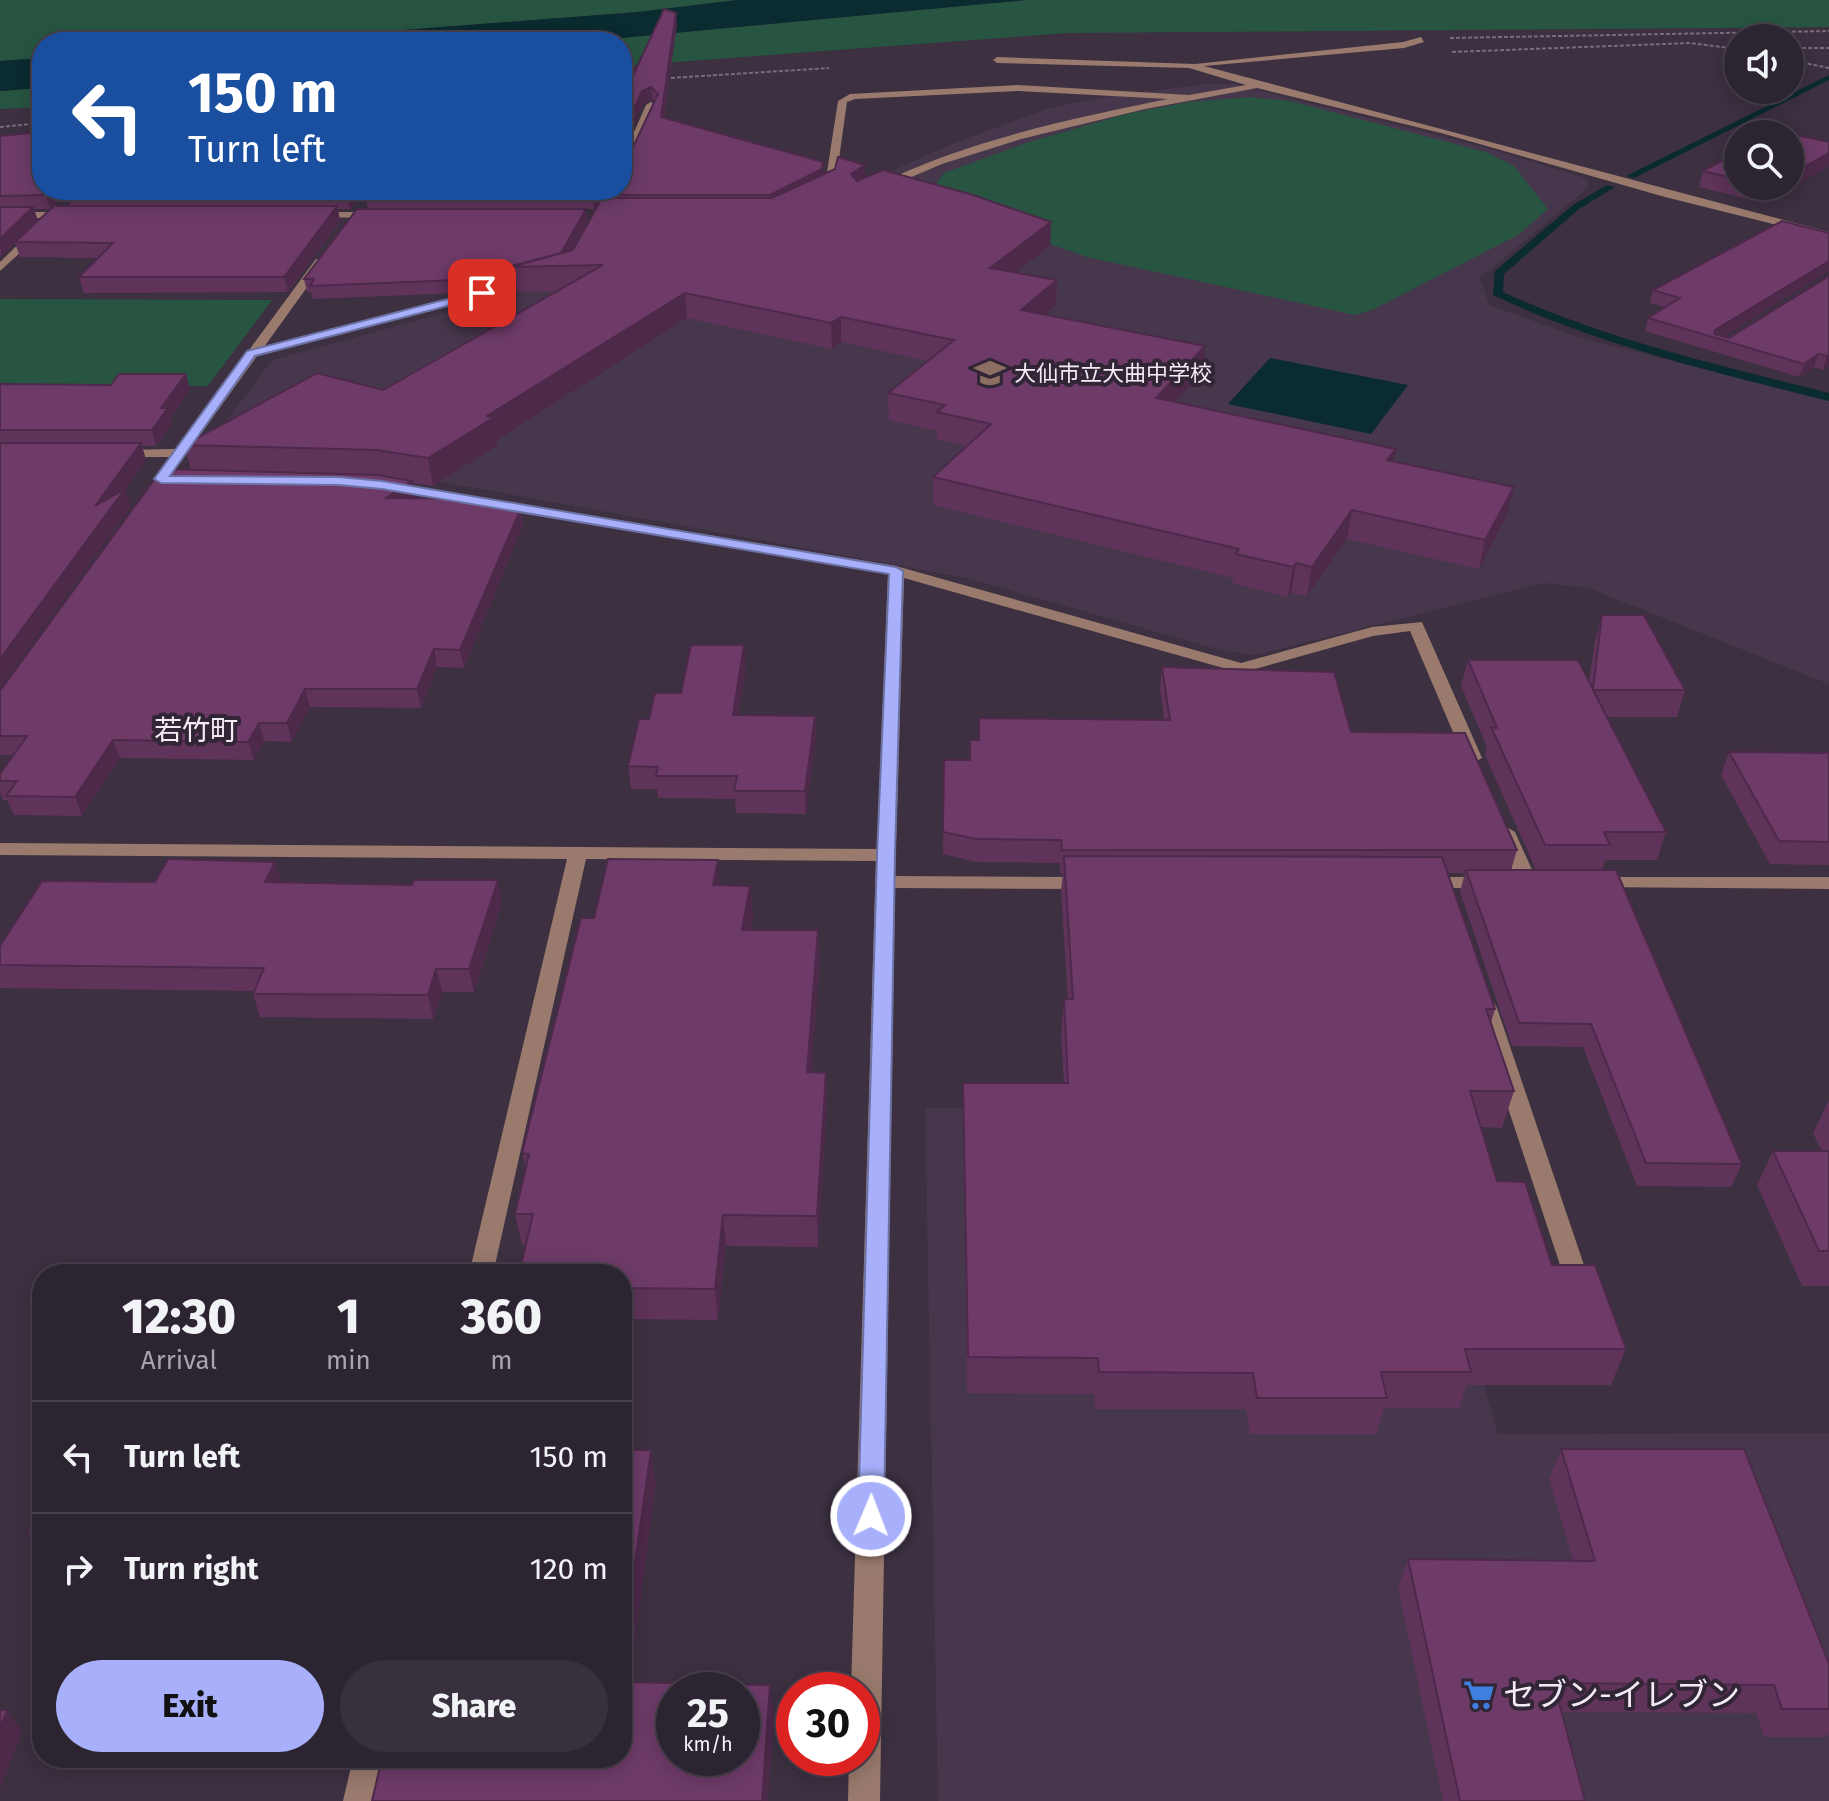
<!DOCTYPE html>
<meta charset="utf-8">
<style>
body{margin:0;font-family:"Fira Sans","Noto Sans JP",sans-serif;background:#39303d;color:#f1f3f6;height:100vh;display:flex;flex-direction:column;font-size:30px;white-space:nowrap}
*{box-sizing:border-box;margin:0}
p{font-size:26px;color:#a7a4ab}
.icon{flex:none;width:44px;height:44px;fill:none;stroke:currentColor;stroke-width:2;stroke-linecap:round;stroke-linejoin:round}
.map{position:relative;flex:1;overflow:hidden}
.panel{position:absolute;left:32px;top:1264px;width:600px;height:504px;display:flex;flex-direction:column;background:#2d2431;border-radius:32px;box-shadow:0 4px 20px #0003,0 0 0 2px #48414d}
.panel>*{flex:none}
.hud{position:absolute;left:32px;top:32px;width:600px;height:168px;border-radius:32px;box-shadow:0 4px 20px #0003,0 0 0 2px #48414d;background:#1a4fa0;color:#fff;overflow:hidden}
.controls{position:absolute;left:1724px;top:24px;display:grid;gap:16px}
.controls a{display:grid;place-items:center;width:80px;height:80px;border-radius:50%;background:#2d2431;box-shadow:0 4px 20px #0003,0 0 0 2px #48414d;font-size:40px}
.speed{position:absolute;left:656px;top:1672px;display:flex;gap:16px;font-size:40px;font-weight:700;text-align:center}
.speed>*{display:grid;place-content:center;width:104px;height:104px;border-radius:50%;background:#2d2431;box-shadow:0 4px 20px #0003,0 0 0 2px #48414d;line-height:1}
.speed small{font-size:20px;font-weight:400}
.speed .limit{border:12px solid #d22;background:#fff;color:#111}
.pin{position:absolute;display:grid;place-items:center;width:68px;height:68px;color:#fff;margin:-34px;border-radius:16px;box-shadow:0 4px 12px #0006}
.me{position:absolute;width:88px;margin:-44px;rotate:1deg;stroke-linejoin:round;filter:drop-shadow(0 0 6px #0008)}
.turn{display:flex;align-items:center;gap:28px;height:168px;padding:0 24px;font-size:36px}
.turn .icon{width:104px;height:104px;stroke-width:2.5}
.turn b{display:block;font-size:56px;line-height:68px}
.eta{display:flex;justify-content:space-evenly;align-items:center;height:136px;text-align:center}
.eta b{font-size:48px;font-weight:800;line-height:56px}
.primary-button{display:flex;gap:16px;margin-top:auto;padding:16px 24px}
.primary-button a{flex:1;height:92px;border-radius:48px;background:#a8b0fc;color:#111;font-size:32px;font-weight:800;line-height:92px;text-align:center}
.primary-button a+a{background:#39303d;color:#f1f3f6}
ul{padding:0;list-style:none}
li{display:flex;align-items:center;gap:24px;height:112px;padding:0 24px;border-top:2px solid #48414d}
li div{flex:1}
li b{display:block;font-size:30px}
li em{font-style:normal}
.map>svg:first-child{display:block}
.built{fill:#47374d}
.green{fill:#275541}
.water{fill:#0a2b30}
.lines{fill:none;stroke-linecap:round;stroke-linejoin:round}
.stream{fill:#0a2b30;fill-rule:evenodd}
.path{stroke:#776d7c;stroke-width:2;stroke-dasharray:4 2;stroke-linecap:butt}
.minor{fill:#997a6d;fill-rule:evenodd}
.wall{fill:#5f335a}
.shaded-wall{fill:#4d294a}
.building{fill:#6e3b69;stroke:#4d294a;stroke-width:2;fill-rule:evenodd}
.route{fill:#a8b0fc;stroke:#6d72a4;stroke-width:2}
.labels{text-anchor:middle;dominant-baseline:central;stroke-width:8;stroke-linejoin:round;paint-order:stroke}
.far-poi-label{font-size:22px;fill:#f3ebf6;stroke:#322636;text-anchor:start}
.neighbourhood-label{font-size:28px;fill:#f3ebf6;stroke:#322636}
.near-poi-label{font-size:32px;fill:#f3ebf6;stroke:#322636;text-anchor:start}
</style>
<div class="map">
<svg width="1829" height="1801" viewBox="0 0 1829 1801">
<rect width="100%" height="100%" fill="#3c3041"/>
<g class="built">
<polygon points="1205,84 1233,84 1484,147 1588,179 1588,188 1480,278 1489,305 1578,337 1829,401 1829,684 1588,588 1543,583 1255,655 1224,651 967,578 394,473 193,466 272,360 767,225 955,143 1046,109 1098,98"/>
<polygon points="925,1108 1332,1108 1457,1291 1498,1434 1829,1433 1829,1801 938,1801"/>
</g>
<g class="green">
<polygon points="0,0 737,0 638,12 248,42 42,42 42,58 0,61"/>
<polygon points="1026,0 1829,0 1829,27 1067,33 622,66 622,42 579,42"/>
<polygon points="42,88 42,107 0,109 0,91"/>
<polygon points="1250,97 1290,101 1486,152 1513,165 1548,209 1518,235 1374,309 1355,315 1087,257 934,202 931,191 944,173 1026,143 1126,114 1189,102"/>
<polygon points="0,299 272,300 208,386 0,385"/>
</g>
<g class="water">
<polygon points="737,0 1026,0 579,42 248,42 638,12"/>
<polygon points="42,58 42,88 0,91 0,61"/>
<polygon points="1270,358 1408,385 1371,434 1228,404"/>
</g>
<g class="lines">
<g class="stream">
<polygon points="1829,75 1829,80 1634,178 1626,176"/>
<path d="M 1607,185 L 1615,187 L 1579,209 L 1504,274 L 1503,292 C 1607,340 1718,365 1829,393 L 1829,401 C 1715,372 1600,346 1493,295 L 1495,271 L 1573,205 Z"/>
</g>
<g class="path">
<polyline points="1450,38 1829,31"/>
<polyline points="1790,48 1829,48"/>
<polyline points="1452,52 1690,43 1738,49"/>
<polyline points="1790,60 1829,68"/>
<polyline points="671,78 829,68"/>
<polyline points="0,127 42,123"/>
</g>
<g class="minor">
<path d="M 1421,37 L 1424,42 L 1404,48 L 1204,66 L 1829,232 L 1829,238 L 1665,197 L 1441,133 L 1257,88 L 1145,109 L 1021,139 L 942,164 L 881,190 L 876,187 L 877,185 C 968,140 1070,119 1168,99 L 1018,91 L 855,99 L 847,102 L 835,187 L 823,193 L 818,190 L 825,185 L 838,101 L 850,94 L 1018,85 L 1189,95 L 1246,85 L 1189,68 L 997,63 L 993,60 L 997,57 L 1195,64 L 1403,42 Z"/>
<polygon points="651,102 656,105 627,170 622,173 622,159 646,105"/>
<polygon points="0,212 72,212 77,215 72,218 0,218"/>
<polygon points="312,212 376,212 381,215 376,218 308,217 308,213"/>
<polygon points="33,230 43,232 0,271 0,262"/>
<polygon points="316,259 326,261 264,347 537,275 543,279 257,356 158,493 148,493 146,490 170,457 120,457 115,456 115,450 176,449"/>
<polygon points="387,482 896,566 1241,663 1372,627 1422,622 1482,758 1473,763 1464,758 1410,631 1373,636 1241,673 904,578 895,876 1086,877 1096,883 1086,889 895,888 880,1801 848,1801 849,1758 862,1758 862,1690 851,1690 876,861 586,859 493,1274 469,1274 567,859 0,855 0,843 877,849 888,574 382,489 382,483"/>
<polygon points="1505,826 1515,832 1538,883 1535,887 1521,887 1518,883 1495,832"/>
<polygon points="1426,877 1490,877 1500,883 1490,889 1419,887 1416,883 1419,879"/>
<polygon points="1594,877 1829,877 1829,889 1587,887 1584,883 1587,879"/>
<polygon points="1486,1001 1494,1003 1497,1008 1586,1271 1583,1278 1574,1281 1565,1278 1562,1271 1475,1008 1478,1003"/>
<polygon points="353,1758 385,1758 375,1801 343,1801"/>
</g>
</g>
<g class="wall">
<polygon points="677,24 664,118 823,174 865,165 865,177 1051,222 1050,246 1015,273 1057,280 1056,305 1045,314 1203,372 1175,402 1393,462 1507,515 1479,569 1347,539 1307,596 1291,593 1288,597 1232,583 1233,578 933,505 933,477 967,446 937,439 937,431 889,420 888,393 928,361 841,342 832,349 687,318 497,440 498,445 433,486 413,483 416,498 491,499 493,508 521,508 523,525 464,668 437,667 421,708 310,707 292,742 264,741 254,760 120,758 82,816 14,815 7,800 3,800 0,792 0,774 13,755 0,755 0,691 191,470 184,445 383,390 558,291 515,292 513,279 460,293 313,299 311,292 307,292 304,279 368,209 365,195 606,190 594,209 586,209 587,221 571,251 573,250 611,198 610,195 654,101 653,99 643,104 622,152 622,95 624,95"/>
<polygon points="1778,131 1829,142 1829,166 1765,203 1699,187 1703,171 1738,152 1738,186 1790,186 1790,134 1772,134"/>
<polygon points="0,136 42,190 71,190 50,209 34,209 38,221 70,206 67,195 72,190 365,190 350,209 338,209 340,221 288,292 84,293 79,277 99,258 20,257 15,243 0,257"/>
<polygon points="1782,221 1723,337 1729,338 1829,276 1829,365 1823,370 1814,367 1799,377 1645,331 1648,318 1665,307 1650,303 1653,290"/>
<polygon points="186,374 190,390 170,418 172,424 156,446 142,446 146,460 125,490 131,506 0,687 0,384 111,385"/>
<polygon points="1602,615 1685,690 1677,717 1607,717 1666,832 1657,860 1605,860 1602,870 1742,1164 1731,1187 1637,1186 1583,1047 1512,1046 1460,892 1465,873 1448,873 1495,1009 1491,1023 1514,1091 1502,1128 1481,1127 1497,1181 1552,1265 1626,1349 1611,1385 1466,1385 1459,1408 1384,1408 1376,1434 1250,1434 1246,1409 1095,1409 1094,1394 967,1393 963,1119 963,1083 1064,1083 1061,1035 1064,999 1068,999 1061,891 1063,873 1060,873 1060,863 976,862 943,854 944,760 969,760 978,740 979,718 1164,719 1160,688 1162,667 1351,732 1517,850 1511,870 1536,870 1485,755 1487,747 1461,686 1468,660 1589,682 1595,641"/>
<polygon points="744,645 746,667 738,715 815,716 816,738 806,814 736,813 735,799 658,798 657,789 631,789 628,766 649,719"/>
<polygon points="1729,752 1829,753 1829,865 1770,864 1721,775"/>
<polygon points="275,862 281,882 502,903 474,992 442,992 433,1019 260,1017 253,994 254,991 0,988 0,946 155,882"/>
<polygon points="720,885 750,886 753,916 750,930 818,930 820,960 811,1072 826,1073 827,1103 818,1247 726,1246 718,1320 622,1319 622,1274 526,1245 522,1245 515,1214 526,1169 522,1153 594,918"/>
<polygon points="1829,1100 1829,1286 1802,1286 1757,1185 1773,1151 1822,1151 1813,1133"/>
<polygon points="1561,1449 1829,1664 1829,1734 1827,1737 1764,1737 1756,1713 1561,1712 1585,1801 1443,1801 1398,1588 1408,1559 1573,1560 1549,1479"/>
</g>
<g class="shaded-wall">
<polygon points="676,13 677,24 662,130 661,117"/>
<polygon points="651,87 653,99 643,104 622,152 622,136 642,91"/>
<polygon points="1829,153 1829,166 1765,203 1770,187 1790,186 1790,175"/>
<polygon points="823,162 823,176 770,209 770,195"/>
<polygon points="865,165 865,188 851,197 851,174"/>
<polygon points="51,190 71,190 50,209 46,195"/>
<polygon points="351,190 365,190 350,209 347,195"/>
<polygon points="596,190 606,190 594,209 593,195"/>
<polygon points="337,206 340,221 288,292 284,277"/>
<polygon points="33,207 38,221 1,257 0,239"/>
<polygon points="586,209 587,221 562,266 511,267 513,279 460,293 458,280"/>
<polygon points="1051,222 1050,246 989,293 990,268"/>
<polygon points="1829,261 1829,271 1719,339 1713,337 1715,330"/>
<polygon points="1057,280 1056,305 1020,335 1021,310"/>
<polygon points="685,293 687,318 497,440 498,445 433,486 428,458 487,416"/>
<polygon points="841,317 841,342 832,349 831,323"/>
<polygon points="1205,346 1203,372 1154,425 1156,398"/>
<polygon points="1818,354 1814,367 1799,377 1804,364"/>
<polygon points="1829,355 1829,365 1823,370 1827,356"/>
<polygon points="186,374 190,390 170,418 172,424 156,446 152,430 161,408"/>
<polygon points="141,443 146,460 115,504 125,489 131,506 0,687 0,659 95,506"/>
<polygon points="1396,449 1390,477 1387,460"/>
<polygon points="412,481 416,498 386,498"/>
<polygon points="1514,487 1507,515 1479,569 1485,540"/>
<polygon points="521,508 523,525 464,668 460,650"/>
<polygon points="1352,510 1347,539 1307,596 1312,567"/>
<polygon points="1296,563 1291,593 1288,597 1293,567"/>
<polygon points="744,645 746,667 735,737 733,715"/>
<polygon points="434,649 437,667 421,708 417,689"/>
<polygon points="305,689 310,707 292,742 287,723"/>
<polygon points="815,716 816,738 806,814 805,791"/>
<polygon points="259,723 264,741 254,760 248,742"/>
<polygon points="113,740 120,758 82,816 75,797"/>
<polygon points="718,860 720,890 713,885"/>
<polygon points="275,862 282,885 265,882"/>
<polygon points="498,880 502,903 474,992 469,969"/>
<polygon points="750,886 753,916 745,960 742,930"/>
<polygon points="818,930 820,960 809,1103 807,1072"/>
<polygon points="436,969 442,992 433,1019 428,995"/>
<polygon points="826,1073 827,1103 818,1247 817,1216"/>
<polygon points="723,1215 726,1246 718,1320 715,1289"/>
<polygon points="651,1450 656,1484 625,1715 622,1700 622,1654"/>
<polygon points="770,1685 774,1717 768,1801 762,1801"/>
<polygon points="7,1710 22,1732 0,1789 0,1728"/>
</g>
<g class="building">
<polygon points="664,9 676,13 661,117 823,162 822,169 770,195 610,195 613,190 622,190 622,161 628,158 658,94 651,87 642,91 622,136 622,95 624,95"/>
<polygon points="1778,131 1829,142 1829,153 1790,175 1790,134 1772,134"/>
<polygon points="42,132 42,190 51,190 46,195 0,196 0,136"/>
<polygon points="1738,152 1738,179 1703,171"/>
<polygon points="838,157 865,165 851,174 857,181 883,170 970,194 1051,222 990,268 1057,280 1021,310 1205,346 1156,398 1396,449 1387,460 1514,487 1485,540 1352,510 1312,567 1296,563 1293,567 1236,554 1239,549 933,477 991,424 937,412 945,405 888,393 954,340 841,317 831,323 685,293 487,416 493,418 428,458 376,450 184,445 317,373 383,390 603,265 511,267 573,250 602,198 772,198 835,169"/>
<polygon points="72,190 351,190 347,195 67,195"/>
<polygon points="369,190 596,190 593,195 365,195"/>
<polygon points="54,206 337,206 284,277 79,277 113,243 15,242"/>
<polygon points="0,207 33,207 0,239"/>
<polygon points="357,209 586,209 561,253 458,280 310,286 314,279 304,279"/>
<polygon points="1782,221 1829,233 1829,261 1715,330 1714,334 1729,338 1829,276 1829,355 1827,356 1818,354 1804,364 1648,318 1680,298 1653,290"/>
<polygon points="119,374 186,374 161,408 168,408 152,430 0,430 0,384 111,385"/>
<polygon points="0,443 141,443 95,506 125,489 0,659"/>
<polygon points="162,469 378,475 412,481 386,498 491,499 488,507 521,508 460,650 434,649 417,689 305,689 287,723 259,723 248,742 113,740 75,797 6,796 17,781 0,781 0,774 27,736 0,736 0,691"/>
<polygon points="1602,615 1644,615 1685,690 1593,690 1666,832 1604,832 1610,845 1545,845 1491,727 1497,728 1468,660 1578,660 1593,689"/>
<polygon points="691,645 744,645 733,715 815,716 805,791 734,791 737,776 656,776 658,767 628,766 639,719 649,719 655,693 681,693"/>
<polygon points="1162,667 1334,672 1351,732 1465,733 1517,850 1062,850 1061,840 976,839 943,832 944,760 970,760 970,740 979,740 979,718 1170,720"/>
<polygon points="1729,752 1829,753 1829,842 1779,841"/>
<polygon points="1064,856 1442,857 1495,1009 1486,1009 1514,1091 1470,1091 1497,1181 1525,1182 1552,1265 1595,1265 1626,1349 1465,1349 1471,1372 1381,1372 1387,1398 1257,1398 1253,1373 1099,1372 1098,1358 968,1357 963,1083 1068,1083 1064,999 1073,999"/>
<polygon points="168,859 275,862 265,882 412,885 414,880 498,880 469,969 436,969 428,995 253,994 264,968 0,965 0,946 42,881 155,882"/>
<polygon points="608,859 718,860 713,885 750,886 742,930 818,930 807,1072 826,1073 817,1216 723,1215 715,1289 622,1288 622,1274 519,1274 533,1214 515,1214 529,1154 522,1153 581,918 594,918"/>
<polygon points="1466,870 1616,870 1742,1164 1646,1163 1591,1024 1519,1023"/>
<polygon points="1773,1151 1829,1151 1829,1251 1819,1251"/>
<polygon points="1561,1449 1744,1449 1829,1664 1829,1709 1782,1709 1774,1685 1554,1683 1585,1801 1460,1801 1408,1559 1595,1561"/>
<polygon points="622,1450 651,1450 622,1654"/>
<polygon points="42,1501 42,1565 37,1560 28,1533"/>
<path d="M 622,1682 L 770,1685 L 762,1801 L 372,1801 L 382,1758 L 622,1758 ZM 674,1690 L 742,1690 L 742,1758 L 674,1758 Z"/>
<polygon points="0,1710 7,1710 0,1728"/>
</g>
<polygon class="route" points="482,290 486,291 486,296 255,356 170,476 339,477 382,481 896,567 903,571 895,855 884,1516 880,1524 871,1527 862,1524 858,1516 877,855 889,574 382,489 339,485 161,483 154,479 247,351"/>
<defs>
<symbol id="school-bare" viewBox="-9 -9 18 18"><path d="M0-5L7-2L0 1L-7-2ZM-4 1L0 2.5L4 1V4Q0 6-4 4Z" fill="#8d6e63" stroke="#322636" stroke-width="2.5" paint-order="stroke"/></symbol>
<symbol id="supermarket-bare" viewBox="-9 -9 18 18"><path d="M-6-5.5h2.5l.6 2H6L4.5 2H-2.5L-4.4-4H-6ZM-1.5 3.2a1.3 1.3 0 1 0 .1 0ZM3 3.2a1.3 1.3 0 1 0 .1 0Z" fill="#3f7fe0" stroke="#322636" stroke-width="2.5" paint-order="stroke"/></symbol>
</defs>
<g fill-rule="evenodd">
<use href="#school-bare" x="968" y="351" width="44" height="44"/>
<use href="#supermarket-bare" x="1457" y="1673" width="44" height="44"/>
</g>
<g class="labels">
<g class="far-poi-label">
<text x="1014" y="373">大仙市立大曲中学校</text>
</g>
<g class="neighbourhood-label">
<text x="196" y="730">若竹町</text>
</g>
<g class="near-poi-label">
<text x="1503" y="1695">セブン-イレブン</text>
</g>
</g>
</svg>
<div class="controls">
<a><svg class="icon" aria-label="sound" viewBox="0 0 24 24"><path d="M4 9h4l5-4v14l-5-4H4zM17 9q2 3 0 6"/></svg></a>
<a><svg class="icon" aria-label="search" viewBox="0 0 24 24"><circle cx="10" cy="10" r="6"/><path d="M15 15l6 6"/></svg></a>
</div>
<div class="speed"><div>25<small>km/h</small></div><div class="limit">30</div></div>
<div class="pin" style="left:482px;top:293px;background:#d93025"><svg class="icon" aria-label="arrive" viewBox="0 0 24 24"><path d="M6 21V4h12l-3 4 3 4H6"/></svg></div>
<svg class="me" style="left:871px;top:1516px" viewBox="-20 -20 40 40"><circle r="17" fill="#a8b0fc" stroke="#fff" stroke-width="3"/><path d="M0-11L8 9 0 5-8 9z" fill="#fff"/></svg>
<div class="hud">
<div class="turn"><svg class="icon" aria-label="left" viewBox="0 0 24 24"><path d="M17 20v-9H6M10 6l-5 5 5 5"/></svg><div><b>150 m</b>Turn left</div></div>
</div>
<section class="panel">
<div class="eta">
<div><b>12:30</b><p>Arrival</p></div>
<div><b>1</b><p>min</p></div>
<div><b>360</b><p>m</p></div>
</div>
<ul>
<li><svg class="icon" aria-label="left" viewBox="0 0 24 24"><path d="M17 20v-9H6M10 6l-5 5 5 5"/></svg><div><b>Turn left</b></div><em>150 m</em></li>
<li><svg class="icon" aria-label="right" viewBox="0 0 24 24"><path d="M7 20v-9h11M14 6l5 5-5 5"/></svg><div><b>Turn right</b></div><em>120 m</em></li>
</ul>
<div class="primary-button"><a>Exit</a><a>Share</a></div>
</section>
</div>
